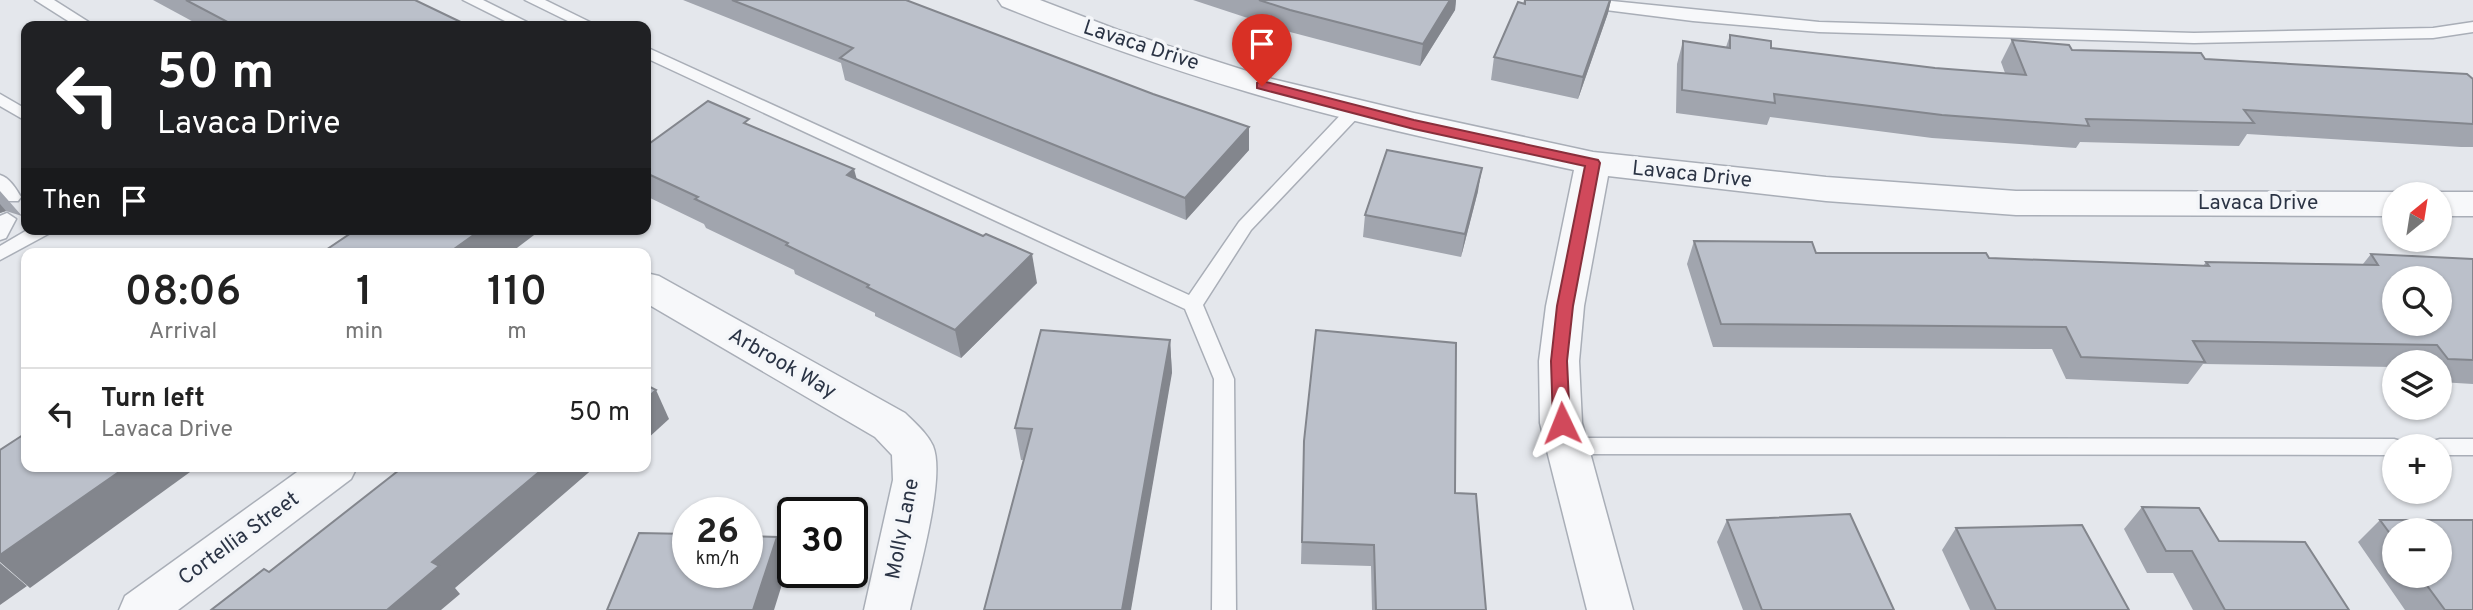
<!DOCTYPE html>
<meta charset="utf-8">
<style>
body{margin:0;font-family:Overpass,sans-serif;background:#f2f2f2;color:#222;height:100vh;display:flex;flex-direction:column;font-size:26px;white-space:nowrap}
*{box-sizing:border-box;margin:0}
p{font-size:23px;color:#767676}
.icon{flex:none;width:38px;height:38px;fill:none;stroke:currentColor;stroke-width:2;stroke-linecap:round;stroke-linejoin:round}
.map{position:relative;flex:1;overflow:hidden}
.panel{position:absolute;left:21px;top:248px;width:630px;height:224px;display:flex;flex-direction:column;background:#fff;border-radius:14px;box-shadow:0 2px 5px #0004}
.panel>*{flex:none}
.hud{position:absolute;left:21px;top:21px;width:630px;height:214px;border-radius:14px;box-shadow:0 2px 5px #0004;background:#202124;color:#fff;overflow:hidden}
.needle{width:46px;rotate:30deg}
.buttons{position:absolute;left:2382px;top:182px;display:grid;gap:14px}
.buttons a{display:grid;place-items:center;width:70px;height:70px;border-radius:50%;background:#fff;box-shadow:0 2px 5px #0004;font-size:35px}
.speed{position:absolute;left:672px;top:497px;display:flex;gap:14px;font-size:35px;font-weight:700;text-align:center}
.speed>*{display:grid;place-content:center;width:91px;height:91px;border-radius:50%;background:#fff;box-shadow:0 2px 5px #0004;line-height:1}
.speed small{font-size:18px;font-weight:400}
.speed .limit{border:4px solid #111;border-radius:10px;background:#fff;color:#111}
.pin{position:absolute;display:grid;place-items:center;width:60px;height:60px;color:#fff;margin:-72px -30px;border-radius:50% 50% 50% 0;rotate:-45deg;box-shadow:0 0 7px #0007}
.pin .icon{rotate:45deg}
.me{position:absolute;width:77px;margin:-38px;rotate:358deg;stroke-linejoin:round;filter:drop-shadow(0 0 5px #0008)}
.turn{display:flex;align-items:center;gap:24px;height:147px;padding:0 21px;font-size:32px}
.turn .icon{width:91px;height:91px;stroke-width:2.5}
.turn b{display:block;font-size:49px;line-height:60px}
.then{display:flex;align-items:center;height:66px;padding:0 21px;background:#0003;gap:14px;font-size:26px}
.eta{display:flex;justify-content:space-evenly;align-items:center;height:119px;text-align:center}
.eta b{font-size:42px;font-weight:600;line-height:49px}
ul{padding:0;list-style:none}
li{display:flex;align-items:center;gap:21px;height:91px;padding:0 21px;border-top:2px solid #e0e0e0}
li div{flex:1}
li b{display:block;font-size:26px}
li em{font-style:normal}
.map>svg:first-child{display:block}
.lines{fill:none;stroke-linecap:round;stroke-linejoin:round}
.service-casing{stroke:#a9aeb7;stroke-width:3}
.minor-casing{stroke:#a9aeb7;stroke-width:3}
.service{fill:#f7f8fa;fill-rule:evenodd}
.minor{fill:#f7f8fa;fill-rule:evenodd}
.wall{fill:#a1a5ae;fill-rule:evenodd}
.shaded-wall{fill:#83868d}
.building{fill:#bbc0ca;stroke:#83868d;stroke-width:2;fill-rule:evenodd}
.route{fill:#d1495b;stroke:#882f3b;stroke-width:2}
.labels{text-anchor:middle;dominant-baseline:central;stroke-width:7;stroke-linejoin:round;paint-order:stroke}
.street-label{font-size:21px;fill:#2b3445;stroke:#f4f6f9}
</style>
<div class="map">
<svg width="2473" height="610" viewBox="0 0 2473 610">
<rect width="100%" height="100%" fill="#e4e7ec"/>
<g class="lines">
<defs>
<g id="service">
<polygon points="35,0 54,0 95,26 76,26"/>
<polygon points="463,0 483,0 535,26 515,26"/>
<polygon points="525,0 545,0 598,26 578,26"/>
<polygon points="1558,0 1602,0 1819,22 2194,33 2433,28 2473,22 2473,32 2433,38 2194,43 1819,32 1693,21 1566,5"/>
<polygon points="646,47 1189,295 1239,222 1350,105 1362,105 1364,109 1362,113 1251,230 1203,305 1234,379 1236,610 1212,610 1214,379 1185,309 646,58"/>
<polygon points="0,94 26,109 26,121 0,106"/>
<path d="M 0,175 C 10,178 16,189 21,197 L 18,201 L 6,201 L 0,193 Z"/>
<polygon points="7,213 16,219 6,238 0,240 0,216"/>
<polygon points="29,229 53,229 50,233 0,260 0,246"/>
<polygon points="1567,438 2394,439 2401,441 2404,446 2394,446 2394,455 1567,454 1560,452 1556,446 1560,440"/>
<polygon points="2440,439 2473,439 2473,455 2440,455 2440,446 2430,446 2433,441"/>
</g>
<g id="minor">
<path d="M 998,0 L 1040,0 L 1118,30 L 1272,79 L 1414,113 L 1593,152 L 1826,177 L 2016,191 L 2394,192 L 2402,194 L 2394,194 L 2394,216 L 2016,215 L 1826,201 L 1608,176 L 1584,306 L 1579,361 L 1582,423 L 1633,610 L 1587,610 L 1540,423 L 1539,361 L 1546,306 L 1574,170 C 1465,146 1355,124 1248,92 C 1165,67 1083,39 1002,6 Z"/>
<polygon points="2440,192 2473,192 2473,216 2440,216 2440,194 2432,194"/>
<path d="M 646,273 L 659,276 L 905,413 C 915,423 927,433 933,446 C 946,477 918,574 910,610 L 864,610 L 893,480 L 892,455 L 875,437 L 646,303 Z"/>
<polygon points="304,467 357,467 351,479 178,610 119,610 125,596"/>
</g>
</defs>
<use href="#service" class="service-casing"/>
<use href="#minor" class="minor-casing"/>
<use href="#service" class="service"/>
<use href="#minor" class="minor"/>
</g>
<g class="wall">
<polygon points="153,0 415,0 469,26 201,26"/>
<polygon points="683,0 906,0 1249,150 1186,220 845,80 841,63"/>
<polygon points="1193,0 1456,0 1455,10 1420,66 1290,32"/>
<polygon points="1524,0 1611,0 1608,13 1578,99 1491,80 1494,57 1523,4"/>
<polygon points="1730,35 1771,48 1935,68 2005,73 2001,62 2012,40 2072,50 2205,59 2473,79 2473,147 2461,147 2247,134 2239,146 2080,142 2076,148 1932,138 1770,117 1767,125 1676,113 1677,64 1683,41 1726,47"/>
<polygon points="751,126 857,179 1037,283 961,358 875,316 875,313 795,274 794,270 706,228 704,224 646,196 646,146"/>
<polygon points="0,191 22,216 6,211 0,213"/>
<polygon points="1478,191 1461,257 1363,237 1365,215"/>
<polygon points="1694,241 1816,253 2203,266 2206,262 2363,264 2371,254 2473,259 2473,384 2440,382 2440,362 2394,362 2394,367 2203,364 2188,384 2066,379 2052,349 1713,347 1687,264"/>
<polygon points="1170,340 1172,373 1024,460 1021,460 1015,428"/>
<polygon points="1304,441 1455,493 1486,610 1372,610 1371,566 1301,564"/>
<polygon points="2142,507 2219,541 2349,610 2193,610 2173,573 2147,573 2124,529"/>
<polygon points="1727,520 1894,610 1743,610 1717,542"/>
<path d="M 2380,520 L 2473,520 L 2473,610 L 2405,610 L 2358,542 ZM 2394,530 L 2440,530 L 2440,576 L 2394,576 Z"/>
<polygon points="1956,528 2129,610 1970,610 1942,550"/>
</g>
<g class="shaded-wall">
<polygon points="1450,0 1456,0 1455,10 1420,66 1423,44"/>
<polygon points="1610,0 1611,0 1608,13 1578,99 1583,77"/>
<polygon points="1249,127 1249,150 1186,220 1185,198"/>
<polygon points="1482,168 1478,191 1461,257 1465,234"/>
<polygon points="854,169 862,198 847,175"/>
<polygon points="0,204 6,211 0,213"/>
<polygon points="482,229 542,229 509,254 447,254"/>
<polygon points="1032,254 1037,283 961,358 955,330"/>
<polygon points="1170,340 1172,373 1131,610 1122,610"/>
<polygon points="656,390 669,419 646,440 646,399"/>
<polygon points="126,467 197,467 30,588 0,562 0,555"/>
<polygon points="545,467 595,467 455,588 460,594 441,610 387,610 432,562"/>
<polygon points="777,537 788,565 774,610 753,610"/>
<polygon points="0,563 27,586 0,605"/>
</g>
<g class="building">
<polygon points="186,0 415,0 469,26 235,26"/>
<polygon points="732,0 906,0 1153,94 1249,127 1185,198 840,58 853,48"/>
<polygon points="1259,0 1450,0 1423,44 1290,10"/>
<polygon points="1525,0 1610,0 1583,77 1494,57 1518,2 1525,4"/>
<polygon points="1730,35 1771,41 1771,48 1935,68 2026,75 2012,40 2069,45 2072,50 2201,53 2205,59 2467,74 2473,79 2473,124 2244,110 2254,123 2086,119 2089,126 1942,115 1774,94 1775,103 1682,90 1683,41 1730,48"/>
<polygon points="708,101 749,119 744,123 854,169 847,175 983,236 986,234 1032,254 955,330 867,287 869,285 786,245 788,243 695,199 698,197 646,173 646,146"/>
<polygon points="1387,150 1482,168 1465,234 1365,215"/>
<polygon points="357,229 482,229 447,254 320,254"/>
<path d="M 1694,241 L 1812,242 L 1816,253 L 1986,253 L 1989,258 L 2209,266 L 2206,262 L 2378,265 L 2371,254 L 2473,259 L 2473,360 L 2448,359 L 2437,345 L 2193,341 L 2205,362 L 2081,357 L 2066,327 L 1721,324 ZM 2394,278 L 2440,278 L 2440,324 L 2394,324 Z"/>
<polygon points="1041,330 1170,340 1122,610 984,610 1032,429 1015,428"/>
<polygon points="1316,330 1456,343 1455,493 1476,494 1486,610 1376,610 1374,545 1302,542 1304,441"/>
<polygon points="646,385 656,390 646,399"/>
<polygon points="26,433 26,467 126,467 0,555 0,450"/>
<polygon points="403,467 545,467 432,562 439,566 387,610 211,610 264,569 269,572"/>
<polygon points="2142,507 2199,508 2219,541 2305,542 2349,610 2225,610 2192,551 2166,551"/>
<polygon points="1850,514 1894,610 1762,610 1727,520"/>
<polygon points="2380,520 2473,520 2473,610 2445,610 2420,576 2440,576 2440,530 2394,530 2394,539"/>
<polygon points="2082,525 2129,610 1996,610 1956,528"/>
<polygon points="639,533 688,534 688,572 747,572 747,536 777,537 753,610 607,610"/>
</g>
<polygon class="route" points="1262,81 1414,120 1598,160 1600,163 1573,306 1567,361 1570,423 1568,428 1555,428 1553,423 1551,361 1557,306 1585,166 1414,129 1257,88 1257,83"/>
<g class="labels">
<g class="street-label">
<text transform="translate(1141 46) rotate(18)">Lavaca Drive</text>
<text transform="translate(1692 175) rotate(6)">Lavaca Drive</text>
<text x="2258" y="203">Lavaca Drive</text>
<text transform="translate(782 364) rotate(30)">Arbrook Way</text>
<text transform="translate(903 529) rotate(-79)">Molly Lane</text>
<text transform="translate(239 539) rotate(-36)">Cortellia Street</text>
</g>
</g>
</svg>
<div class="buttons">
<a><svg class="needle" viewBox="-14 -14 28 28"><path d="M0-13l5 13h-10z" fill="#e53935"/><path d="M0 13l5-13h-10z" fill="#767676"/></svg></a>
<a><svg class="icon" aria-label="search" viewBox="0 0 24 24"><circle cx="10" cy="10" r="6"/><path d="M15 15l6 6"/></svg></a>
<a><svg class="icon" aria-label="layers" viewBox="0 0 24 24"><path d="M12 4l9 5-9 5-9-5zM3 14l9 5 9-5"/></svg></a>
<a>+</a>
<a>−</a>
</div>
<div class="speed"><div>26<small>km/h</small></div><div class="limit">30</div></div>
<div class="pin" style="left:1262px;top:86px;background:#d93025"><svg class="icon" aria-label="arrive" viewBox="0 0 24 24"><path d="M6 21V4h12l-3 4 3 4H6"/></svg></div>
<svg class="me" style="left:1562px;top:423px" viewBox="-20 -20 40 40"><path d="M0-17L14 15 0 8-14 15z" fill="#d1495b" stroke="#fff" stroke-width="4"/></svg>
<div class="hud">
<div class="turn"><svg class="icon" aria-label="left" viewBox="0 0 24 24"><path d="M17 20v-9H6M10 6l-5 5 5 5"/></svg><div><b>50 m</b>Lavaca Drive</div></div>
<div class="then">Then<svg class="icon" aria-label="arrive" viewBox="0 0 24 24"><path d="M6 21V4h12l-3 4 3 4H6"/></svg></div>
</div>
<section class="panel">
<div class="eta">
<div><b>08:06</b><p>Arrival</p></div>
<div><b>1</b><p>min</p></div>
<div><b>110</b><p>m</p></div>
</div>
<ul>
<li><svg class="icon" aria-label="left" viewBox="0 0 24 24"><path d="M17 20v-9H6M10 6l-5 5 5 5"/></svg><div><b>Turn left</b><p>Lavaca Drive</p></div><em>50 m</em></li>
</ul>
</section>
</div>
